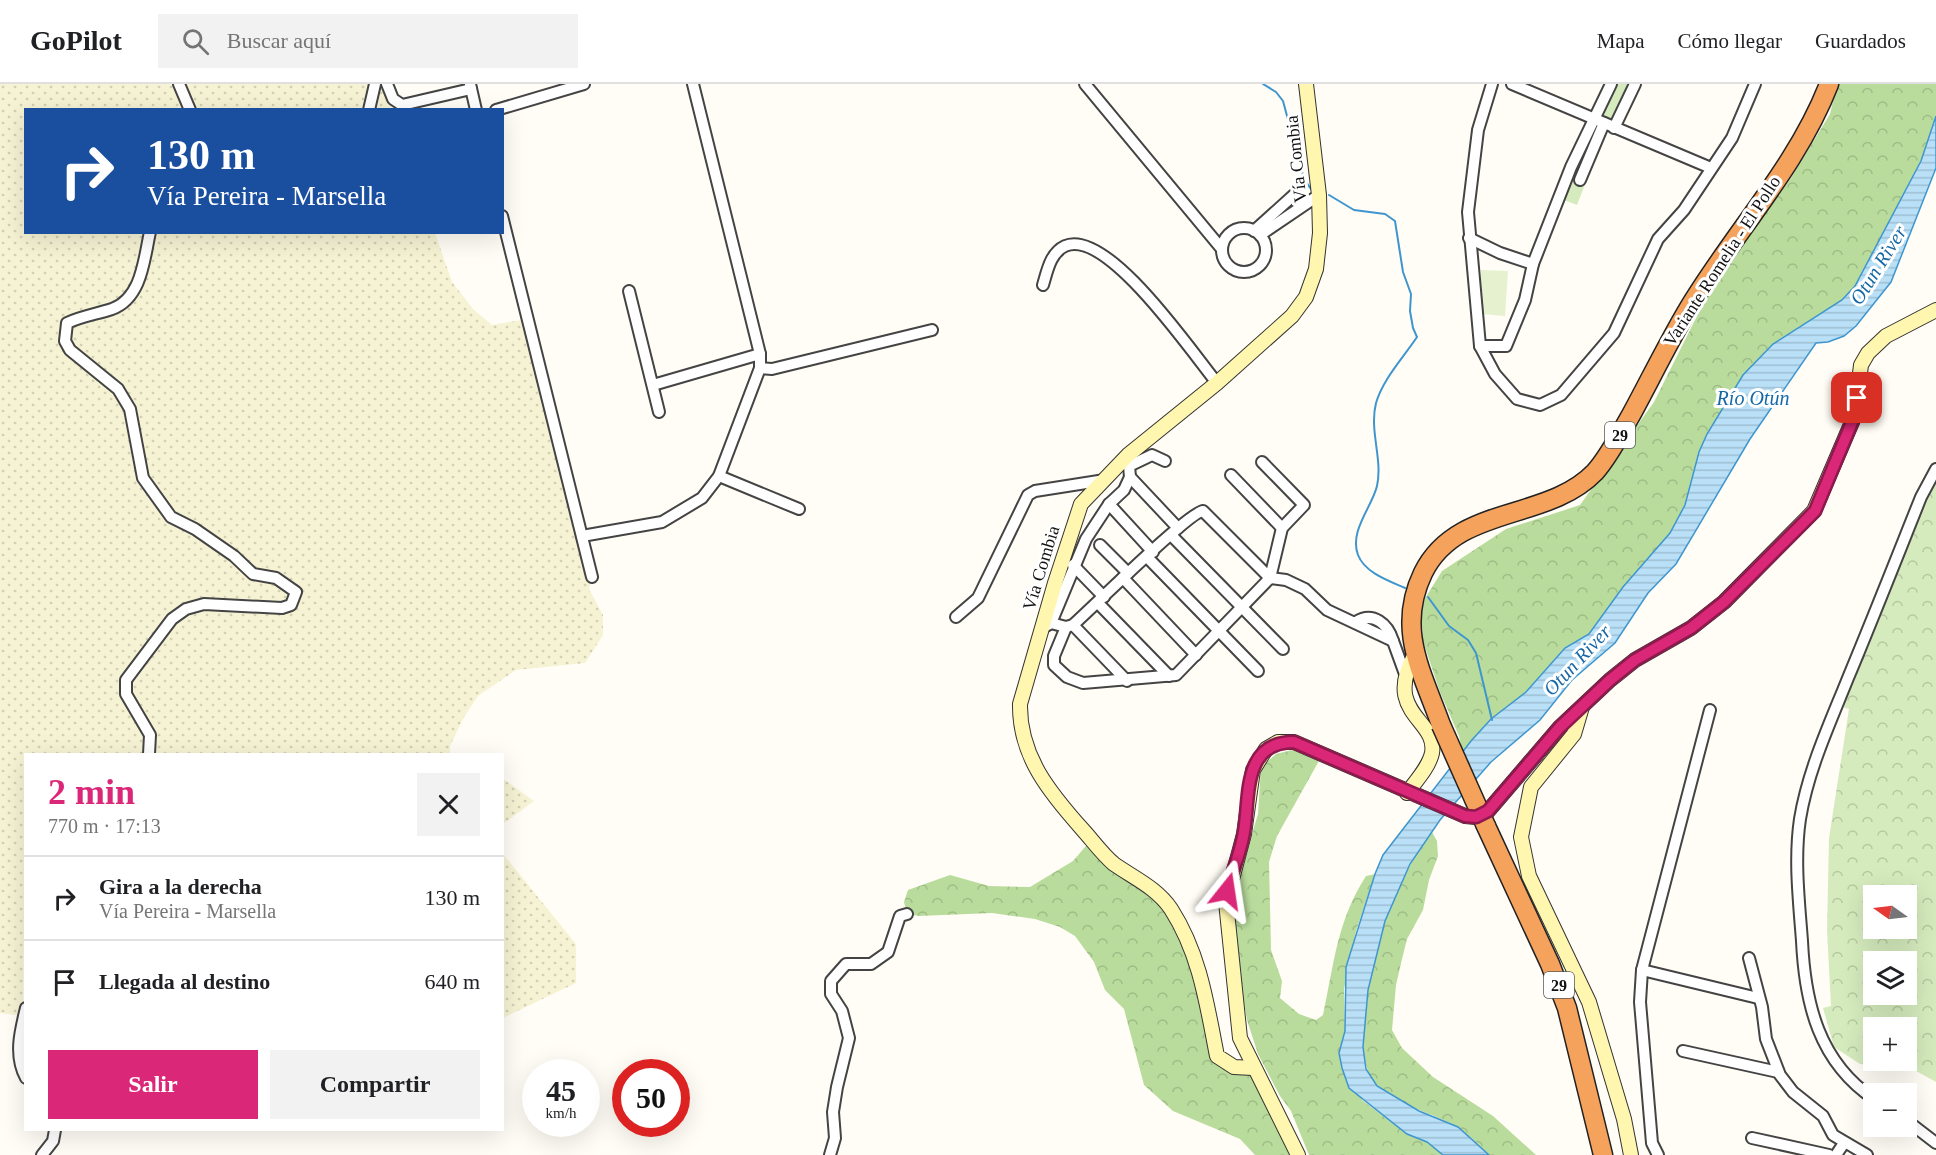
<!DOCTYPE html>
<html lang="es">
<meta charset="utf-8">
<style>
body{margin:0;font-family:"Times New Roman",serif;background:#f2f2f2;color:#202124;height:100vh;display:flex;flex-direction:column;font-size:22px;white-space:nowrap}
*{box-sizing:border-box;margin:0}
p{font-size:20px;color:#757577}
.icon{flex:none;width:33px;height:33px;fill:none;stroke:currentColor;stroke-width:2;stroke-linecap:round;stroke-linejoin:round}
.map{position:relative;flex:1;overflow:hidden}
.drawer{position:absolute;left:24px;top:669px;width:480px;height:378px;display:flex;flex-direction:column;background:#fff;border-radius:0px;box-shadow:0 6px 24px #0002}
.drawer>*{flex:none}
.guide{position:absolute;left:24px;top:24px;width:480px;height:126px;border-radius:0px;box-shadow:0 6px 24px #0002;background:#1a4fa0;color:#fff;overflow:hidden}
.needle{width:39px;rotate:284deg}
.buttons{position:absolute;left:1863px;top:801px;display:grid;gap:12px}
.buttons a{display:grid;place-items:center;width:54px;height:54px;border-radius:0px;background:#fff;box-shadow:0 6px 24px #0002;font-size:30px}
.speed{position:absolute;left:522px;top:975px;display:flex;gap:12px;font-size:30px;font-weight:700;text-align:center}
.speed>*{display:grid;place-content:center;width:78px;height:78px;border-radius:50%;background:#fff;box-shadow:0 6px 24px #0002;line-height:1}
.speed small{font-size:15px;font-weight:400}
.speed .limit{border:9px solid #d22;background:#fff;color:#111}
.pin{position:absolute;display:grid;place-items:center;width:51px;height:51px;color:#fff;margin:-26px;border-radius:12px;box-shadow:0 3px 9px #0006}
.me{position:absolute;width:66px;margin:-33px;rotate:15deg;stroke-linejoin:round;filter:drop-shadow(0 0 4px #0008)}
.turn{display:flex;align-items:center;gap:21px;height:126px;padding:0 24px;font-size:27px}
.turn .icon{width:78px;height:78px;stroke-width:2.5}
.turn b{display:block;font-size:42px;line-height:51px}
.round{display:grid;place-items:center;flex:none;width:63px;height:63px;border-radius:0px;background:#f2f2f2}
.headline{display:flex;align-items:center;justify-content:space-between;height:102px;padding:0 24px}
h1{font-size:36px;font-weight:800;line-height:45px;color:#db2777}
.primary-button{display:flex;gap:12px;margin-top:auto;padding:12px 24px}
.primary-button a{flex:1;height:69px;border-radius:0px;background:#db2777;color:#fff;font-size:24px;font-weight:800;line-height:69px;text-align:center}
.primary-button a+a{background:#f2f2f2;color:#202124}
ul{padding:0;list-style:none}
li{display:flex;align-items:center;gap:18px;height:84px;padding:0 24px;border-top:2px solid #e0e0e0}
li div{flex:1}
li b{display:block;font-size:22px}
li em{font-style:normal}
header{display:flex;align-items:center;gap:36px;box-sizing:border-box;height:84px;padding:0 30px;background:#fff;border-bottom:2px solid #e0e0e0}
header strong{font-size:28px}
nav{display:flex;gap:33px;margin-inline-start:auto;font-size:21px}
.search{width:420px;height:54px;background:#f2f2f2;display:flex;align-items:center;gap:15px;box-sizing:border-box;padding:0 21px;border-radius:0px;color:#757577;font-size:22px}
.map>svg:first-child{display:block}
.farmland{fill:url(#farmland-dots)}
.grass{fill:#d5ebbd}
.forest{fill:url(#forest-crowns)}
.park{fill:url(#park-crowns);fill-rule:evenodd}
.pitch{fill:#e6f2cf}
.water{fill:url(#water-rules);stroke:#3f96cf;stroke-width:1.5}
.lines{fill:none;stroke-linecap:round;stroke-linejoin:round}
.stream{stroke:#3f96cf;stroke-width:2}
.street-casing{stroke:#444;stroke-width:14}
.secondary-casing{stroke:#333;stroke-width:16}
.highway-casing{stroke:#222;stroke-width:21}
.street{stroke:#fff;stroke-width:10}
.secondary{stroke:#fff6b0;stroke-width:14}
.highway{stroke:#f5a25d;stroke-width:18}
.highway-bridge-casing{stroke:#222;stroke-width:21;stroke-linecap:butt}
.highway-bridge{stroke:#f5a25d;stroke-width:18}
.route-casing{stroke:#8e194d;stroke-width:15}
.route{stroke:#db2777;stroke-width:10}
.labels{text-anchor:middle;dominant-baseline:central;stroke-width:6;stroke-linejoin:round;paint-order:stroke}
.shield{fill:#fff;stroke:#585858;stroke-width:1.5}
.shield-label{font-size:16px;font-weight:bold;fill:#111}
.street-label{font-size:18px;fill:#111;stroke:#fff}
.water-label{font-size:20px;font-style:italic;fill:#1768a6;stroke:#fff}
</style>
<header>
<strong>GoPilot</strong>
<div class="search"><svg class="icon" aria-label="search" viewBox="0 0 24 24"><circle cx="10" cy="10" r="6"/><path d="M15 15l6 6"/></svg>Buscar aquí</div>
<nav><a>Mapa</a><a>Cómo llegar</a><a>Guardados</a></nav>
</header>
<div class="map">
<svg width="1936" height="1071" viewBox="0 0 1936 1071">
<defs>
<pattern id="farmland-dots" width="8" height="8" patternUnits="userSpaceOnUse" patternTransform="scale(1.5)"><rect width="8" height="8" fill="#f6f3d4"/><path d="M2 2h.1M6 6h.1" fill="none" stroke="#d2cfb5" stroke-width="1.8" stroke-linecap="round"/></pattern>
<pattern id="forest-crowns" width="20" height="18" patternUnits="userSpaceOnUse" patternTransform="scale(1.5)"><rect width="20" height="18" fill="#b9dc9c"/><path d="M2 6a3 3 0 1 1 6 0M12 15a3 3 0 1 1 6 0" fill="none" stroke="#9ebc85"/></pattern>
<pattern id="park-crowns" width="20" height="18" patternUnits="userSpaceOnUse" patternTransform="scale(1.5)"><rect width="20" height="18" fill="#d5ebbd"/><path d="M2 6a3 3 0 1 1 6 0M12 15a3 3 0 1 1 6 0" fill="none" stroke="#b6c8a1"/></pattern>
<pattern id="water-rules" width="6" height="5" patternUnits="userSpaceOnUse" patternTransform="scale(1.5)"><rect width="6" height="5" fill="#b9e0f7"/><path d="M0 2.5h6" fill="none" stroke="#9ebfd3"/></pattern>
</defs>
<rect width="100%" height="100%" fill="#fffdf5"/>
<g class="farmland">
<polygon points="0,0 390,0 403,25 26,26 26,148 435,149 452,198 473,225 492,241 528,235 592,493 589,505 603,531 603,551 585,579 516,586 478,612 464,633 450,662 450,670 26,670 23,932 0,929"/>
<polygon points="503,695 534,717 503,740 502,740"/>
<polygon points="503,770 576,860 576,899 503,934"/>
</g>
<polygon class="grass" points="1611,0 1635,0 1614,44 1608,41 1577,121 1559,114"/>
<g class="forest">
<polygon points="1837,0 1936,0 1936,47 1913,92 1895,142 1842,227 1800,242 1680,449 1618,530 1467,686 1459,652 1440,608 1423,557 1421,521 1442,487 1506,445 1580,421 1654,318 1710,206 1791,94 1830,30"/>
<path d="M 1300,664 L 1320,675 L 1277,752 L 1269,778 L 1271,866 L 1282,897 L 1280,914 L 1299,930 L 1316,936 L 1323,931 C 1334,880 1337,837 1366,792 L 1375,790 L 1356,847 L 1344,905 L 1345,947 L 1339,969 L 1362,1016 L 1407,1050 L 1427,1058 L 1443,1071 L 1309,1071 L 1291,1027 L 1280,1012 L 1258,970 L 1247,936 L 1239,889 L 1233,812 L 1258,730 L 1261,683 L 1276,670 Z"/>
<path d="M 1432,748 L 1437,757 L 1438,772 L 1429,796 L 1423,826 L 1407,855 L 1402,875 L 1396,901 L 1392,946 L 1402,964 L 1433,993 L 1493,1032 L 1536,1071 L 1489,1071 C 1480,1062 1469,1051 1458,1044 C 1433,1028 1399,1023 1377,1001 C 1346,971 1372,874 1385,837 C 1396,805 1412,775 1432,748 Z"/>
<polygon points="1092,755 1148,802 1186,854 1217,972 1253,984 1298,1071 1255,1071 1240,1055 1173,1027 1144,1001 1124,925 1105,906 1094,878 1075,852 1060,843 1035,835 992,829 919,832 907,830 904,818 908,806 950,791 989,802 1030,803 1073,777"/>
</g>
<path class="park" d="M 1936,385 L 1936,998 L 1909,983 L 1860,980 L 1834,963 L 1823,924 L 1831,922 L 1827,846 L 1829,754 L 1849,625 L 1837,621 ZM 1874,812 L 1906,812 L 1906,844 L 1874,844 ZM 1874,878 L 1906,878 L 1906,910 L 1874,910 ZM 1874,944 L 1906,944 L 1906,976 L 1874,976 Z"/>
<polygon class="pitch" points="1481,186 1508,187 1505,232 1481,230"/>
<polygon class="water" points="1936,32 1936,84 1891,198 1856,242 1844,252 1828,258 1816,259 1750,355 1676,480 1648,509 1615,559 1572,596 1540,636 1491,678 1440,736 1410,780 1385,837 1368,906 1363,963 1366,985 1377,1002 1419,1027 1458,1043 1489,1071 1443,1071 1427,1058 1407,1050 1349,1004 1342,984 1339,969 1345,947 1346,883 1375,790 1383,771 1471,657 1491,635 1526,608 1565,564 1589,550 1623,503 1670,449 1685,421 1699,368 1707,350 1743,291 1773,260 1842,216 1855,202 1921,77"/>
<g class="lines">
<g class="stream">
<polyline points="1263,0 1276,8 1283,17 1304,95 1313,108"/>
<path d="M 1329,111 L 1354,126 L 1385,130 L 1395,137 L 1403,188 L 1411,210 L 1410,227 L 1413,244 L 1417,253 C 1403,274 1383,295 1376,319 C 1369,347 1383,375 1377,402 C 1372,423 1349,447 1358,471 C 1365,489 1389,497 1405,504"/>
<polyline points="1428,513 1449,542 1468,556 1476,569 1492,636"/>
</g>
<defs>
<g id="street">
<polyline points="179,0 190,26"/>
<polyline points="387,0 393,15 402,21 471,5"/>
<polyline points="470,0 476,26"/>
<polyline points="1085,0 1221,164"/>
<polyline points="1492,0 1478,46 1468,128 1480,262 1495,290 1517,315 1540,321 1561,311 1614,249 1658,155 1684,126 1732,54 1755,0"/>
<polyline points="1512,0 1711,84"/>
<polyline points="369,26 375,0"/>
<polyline points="496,26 584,0"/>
<polyline points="1614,44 1635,0"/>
<polyline points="1580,96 1604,39"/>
<polyline points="502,132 592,493"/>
<circle cx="1244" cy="166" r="22"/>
<polyline points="1254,147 1295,110"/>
<polyline points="1260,151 1319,111"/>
<polyline points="1469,154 1500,169 1533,180"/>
<path d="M 1043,201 C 1047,188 1050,169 1065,162 C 1107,143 1193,270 1217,299"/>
<polyline points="629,207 659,328"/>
<polyline points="1480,262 1506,262 1525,216 1533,180 1571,83 1611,0"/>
<polyline points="760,284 772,285 932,246"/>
<polyline points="653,301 760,270"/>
<polyline points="1129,382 1152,371 1165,377"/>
<polyline points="1231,391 1282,444"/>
<polyline points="719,392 799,425"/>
<polyline points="1130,393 1178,444"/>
<polyline points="1109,420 1153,468"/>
<polyline points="1171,451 1283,565"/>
<polyline points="582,452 662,438 702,414 719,392 760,284 760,270 693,0"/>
<polyline points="1100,461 1128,489"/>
<polyline points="1147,473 1258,587"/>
<polyline points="1073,481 1104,513"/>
<polyline points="1123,494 1196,571"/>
<polyline points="1098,519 1169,592"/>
<polyline points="956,533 978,514 1028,411 1035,407 1105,396"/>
<path d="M 1356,538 C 1373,527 1388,540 1393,557"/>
<path d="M 1051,539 L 1066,543 L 1073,541 C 1091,525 1189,428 1203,427 L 1270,494 L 1286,496 L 1305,505 L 1327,526 L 1393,557 L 1405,590"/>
<polyline points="1073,541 1127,597"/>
<polyline points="1046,542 1051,539 1086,455 1109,420 1124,406 1130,393 1128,371"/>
<polyline points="1066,543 1054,572 1054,581 1067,593 1083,599 1176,591 1270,494 1282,444 1304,421 1262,378"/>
<path d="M 149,670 L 150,651 L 126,610 L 126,596 L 172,535 L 186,525 L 204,520 L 282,524 L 291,521 L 296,508 L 276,494 L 253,490 L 234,472 L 195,445 L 171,433 L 143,394 L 130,325 L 118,305 L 70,266 L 65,257 L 67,239 C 82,232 97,230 112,225 C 142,214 144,175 150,148"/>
<polyline points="1749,874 1762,923 1766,955 1780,991 1793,1008 1823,1032 1833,1051 1867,1071"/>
<polyline points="1642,886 1758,914"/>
<path d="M 26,924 C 20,948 14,972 26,994"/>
<polyline points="1683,967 1778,988"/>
<path d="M 1874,1015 C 1819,978 1805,920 1802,857 C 1799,817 1794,775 1800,735 C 1808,686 1830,639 1848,594 C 1873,534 1897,473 1921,413 L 1936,385"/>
<polyline points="1906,1036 1936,1059"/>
<polyline points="1752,1054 1829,1071"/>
<polyline points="42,1071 53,1057 55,1046"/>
<polyline points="830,1071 835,1054 833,1028 837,1003 849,954 842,927 831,910 831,897 846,880 871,880 888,868 900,832 907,830"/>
<polyline points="1658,1071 1652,1059 1640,918 1642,886 1710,626"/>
<polyline points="1836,1071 1844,1059"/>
</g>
<g id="secondary">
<polyline points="1582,623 1574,650 1531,703 1521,753 1529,792 1589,918 1624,1035 1631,1071"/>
<path d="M 1407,709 C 1416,697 1429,683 1432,669 C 1438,635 1382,630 1415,570"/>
<path d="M 1253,984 L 1234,983 L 1217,972 C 1207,921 1200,870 1171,825 C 1157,804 1134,794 1114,780 C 1103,771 1093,757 1083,746 C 1050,709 1019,672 1020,620 L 1055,499 L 1081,420 L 1128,371 L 1217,299 L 1292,232 L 1306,213 L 1316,185 L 1320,149 L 1319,111 L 1306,0"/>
<polyline points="1298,1071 1240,954 1226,818 1244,750 1253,686 1266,665 1278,658 1294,658 1465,732 1476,733 1488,727 1560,643 1610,596 1635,576 1691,544 1724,518 1814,427 1855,331 1861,281 1868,269 1886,252 1936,226"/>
</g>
<g id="highway">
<path d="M 1441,641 C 1422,588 1396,545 1423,489 C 1457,420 1547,438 1595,388 C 1610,371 1620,350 1631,331 C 1650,296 1667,261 1687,227 C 1732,151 1797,83 1829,0"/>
<polyline points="1486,742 1550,880 1567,924 1603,1071"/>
</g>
</defs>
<use href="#street" class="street-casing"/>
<use href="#secondary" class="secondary-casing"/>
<use href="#highway" class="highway-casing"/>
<use href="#street" class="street"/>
<use href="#secondary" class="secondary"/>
<use href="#highway" class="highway"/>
<defs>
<polyline id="highway-bridge" points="1441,641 1486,742"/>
</defs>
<use href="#highway-bridge" class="highway-bridge-casing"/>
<use href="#highway-bridge" class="highway-bridge"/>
</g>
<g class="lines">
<defs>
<path id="route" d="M 1227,807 C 1232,787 1241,768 1244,748 C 1250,712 1242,658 1294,658 L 1465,732 L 1476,733 L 1488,727 L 1560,643 L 1610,596 L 1635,576 L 1691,544 L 1724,518 L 1815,427 L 1855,331 L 1857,314"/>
</defs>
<use href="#route" class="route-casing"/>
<use href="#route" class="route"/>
</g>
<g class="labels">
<g class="shield">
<rect x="1605" y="338" width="30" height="26" rx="4.5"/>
<rect x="1544" y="888" width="30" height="26" rx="4.5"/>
</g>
<g class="shield-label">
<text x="1620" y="351">29</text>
<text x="1559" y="901">29</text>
</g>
<g class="street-label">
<text transform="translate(1296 75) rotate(-96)">Vía Combia</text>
<text transform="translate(1722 177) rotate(-57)">Variante Romelia - El Pollo</text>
<text transform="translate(1041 484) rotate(-73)">Vía Combia</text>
</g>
<g class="water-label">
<text transform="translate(1878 181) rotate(-58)">Otun River</text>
<text x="1753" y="314">Río Otún</text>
<text transform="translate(1577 576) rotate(-47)">Otun River</text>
</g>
</g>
</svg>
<div class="buttons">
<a><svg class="needle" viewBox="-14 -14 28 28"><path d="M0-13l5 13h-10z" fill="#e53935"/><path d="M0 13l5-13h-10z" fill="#757577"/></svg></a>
<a><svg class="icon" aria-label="layers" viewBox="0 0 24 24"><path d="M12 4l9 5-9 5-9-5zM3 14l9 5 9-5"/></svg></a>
<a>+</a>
<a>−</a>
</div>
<div class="speed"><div>45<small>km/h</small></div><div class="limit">50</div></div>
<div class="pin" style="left:1857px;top:314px;background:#d93025"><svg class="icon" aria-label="arrive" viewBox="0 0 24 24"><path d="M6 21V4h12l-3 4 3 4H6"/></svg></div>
<svg class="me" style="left:1227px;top:807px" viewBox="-20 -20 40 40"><path d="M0-17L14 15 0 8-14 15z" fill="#db2777" stroke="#fff" stroke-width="4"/></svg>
<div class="guide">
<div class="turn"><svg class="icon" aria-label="right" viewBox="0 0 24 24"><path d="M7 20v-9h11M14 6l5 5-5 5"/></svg><div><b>130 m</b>Vía Pereira - Marsella</div></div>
</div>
<section class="drawer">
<div class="headline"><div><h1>2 min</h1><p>770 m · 17:13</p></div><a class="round"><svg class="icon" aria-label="close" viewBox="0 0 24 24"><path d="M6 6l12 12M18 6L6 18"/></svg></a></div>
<ul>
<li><svg class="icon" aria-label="right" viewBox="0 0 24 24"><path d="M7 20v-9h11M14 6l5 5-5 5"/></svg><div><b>Gira a la derecha</b><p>Vía Pereira - Marsella</p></div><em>130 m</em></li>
<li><svg class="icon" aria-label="arrive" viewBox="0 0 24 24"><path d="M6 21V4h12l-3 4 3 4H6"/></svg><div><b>Llegada al destino</b></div><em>640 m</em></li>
</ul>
<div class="primary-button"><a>Salir</a><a>Compartir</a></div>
</section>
</div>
